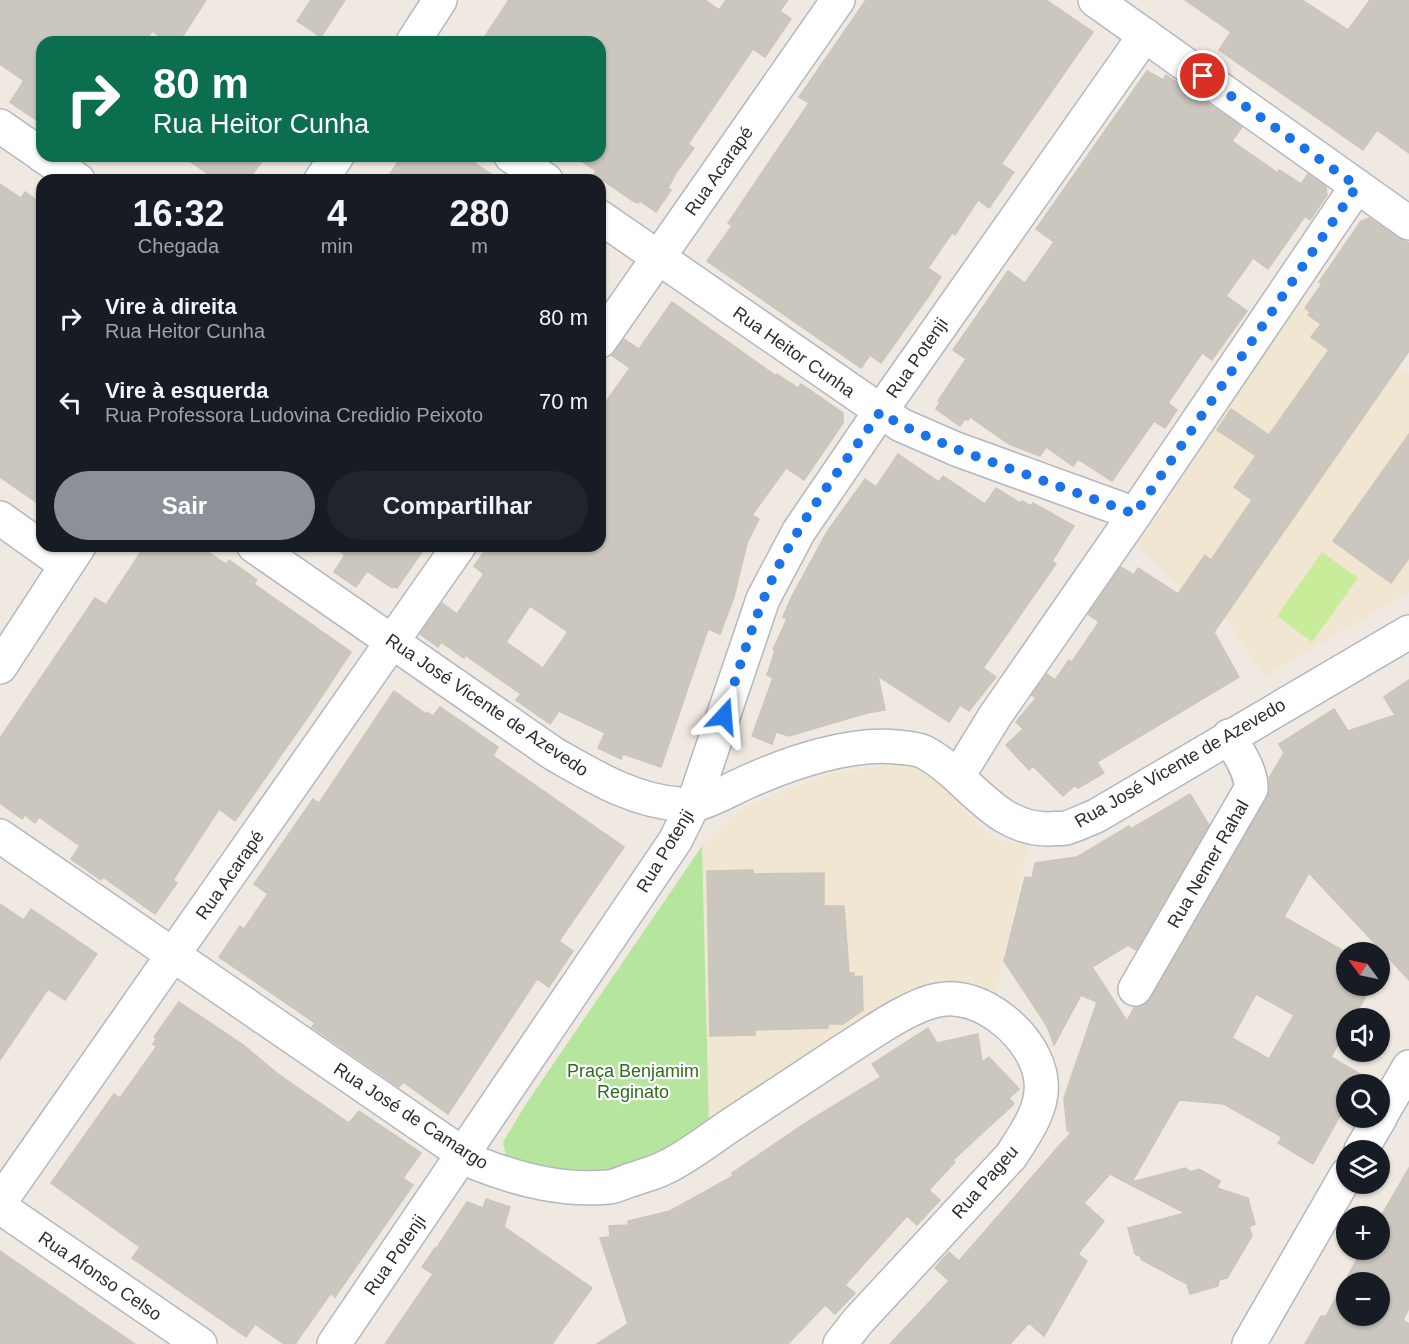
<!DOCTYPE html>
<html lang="pt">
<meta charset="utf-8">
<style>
body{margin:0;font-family:Helvetica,sans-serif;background:#20242c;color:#f1f3f6;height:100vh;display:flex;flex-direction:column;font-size:22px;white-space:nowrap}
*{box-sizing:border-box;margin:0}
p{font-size:20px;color:#9ea1a6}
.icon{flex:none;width:33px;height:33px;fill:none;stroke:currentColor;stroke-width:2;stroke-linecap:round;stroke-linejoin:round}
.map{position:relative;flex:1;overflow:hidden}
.details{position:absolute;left:36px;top:174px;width:570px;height:378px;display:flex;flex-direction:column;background:#171b24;border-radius:18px;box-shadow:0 2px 4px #0004}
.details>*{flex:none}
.banner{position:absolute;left:36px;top:36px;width:570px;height:126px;border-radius:18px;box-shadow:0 2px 4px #0004;background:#0b6e4f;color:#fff;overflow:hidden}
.needle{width:39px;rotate:303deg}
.fabs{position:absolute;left:1336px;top:942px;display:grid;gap:12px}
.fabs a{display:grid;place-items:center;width:54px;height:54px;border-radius:50%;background:#171b24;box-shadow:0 2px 4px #0004;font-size:30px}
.pin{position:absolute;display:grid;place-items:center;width:51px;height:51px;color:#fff;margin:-26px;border:3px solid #fff;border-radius:50%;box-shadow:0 2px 6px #0007}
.me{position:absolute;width:66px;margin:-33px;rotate:19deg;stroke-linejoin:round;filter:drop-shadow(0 0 4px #0008)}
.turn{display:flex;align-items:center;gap:21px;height:126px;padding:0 18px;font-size:27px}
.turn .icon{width:78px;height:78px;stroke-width:2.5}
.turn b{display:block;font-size:42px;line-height:51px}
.eta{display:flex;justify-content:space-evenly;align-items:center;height:102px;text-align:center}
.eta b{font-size:36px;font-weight:700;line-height:42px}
.button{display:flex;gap:12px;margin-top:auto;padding:12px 18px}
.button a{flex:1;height:69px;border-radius:36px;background:#8c9099;color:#fff;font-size:24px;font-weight:700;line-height:69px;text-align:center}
.button a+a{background:#20242c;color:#f1f3f6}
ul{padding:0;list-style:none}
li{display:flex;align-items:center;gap:18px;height:84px;padding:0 18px}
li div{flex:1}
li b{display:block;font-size:22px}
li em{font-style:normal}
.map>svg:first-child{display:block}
.education{fill:#f0e6d1}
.green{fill:#b6e59e}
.pitch{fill:#c9ec9a}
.building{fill:#cbc7bf;stroke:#cbc5ba;stroke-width:1.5;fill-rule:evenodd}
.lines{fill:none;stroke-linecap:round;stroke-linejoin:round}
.minor-casing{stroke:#b4b7c1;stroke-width:36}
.minor{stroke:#fff;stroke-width:33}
.route{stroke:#1a73e8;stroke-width:10;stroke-dasharray:0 18}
.labels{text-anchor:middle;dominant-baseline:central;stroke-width:4.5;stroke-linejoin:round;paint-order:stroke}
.street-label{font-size:18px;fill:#2e2e2e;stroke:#fff}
.park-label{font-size:18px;fill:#2c6e1b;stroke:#fff}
</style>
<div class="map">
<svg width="1409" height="1344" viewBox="0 0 1409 1344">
<rect width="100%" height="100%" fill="#efe9e1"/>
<g class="education">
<polygon points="1300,300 1409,374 1409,592 1264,677 1225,618 1177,585 1138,544"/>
<polygon points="895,763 917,767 934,775 951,792 970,818 993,838 1028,846 995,998 968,988 709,1127 702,846 745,806 793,787 833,773"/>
</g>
<path class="green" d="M 702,846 L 709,1127 C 679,1143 647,1166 612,1171 C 577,1175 540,1165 506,1157 L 503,1142 L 526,1104 Z"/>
<polygon class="pitch" points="1322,552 1358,578 1312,642 1277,616"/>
<g class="building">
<polygon points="0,0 206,0 179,42 169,42 152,31 145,42 42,42 42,124 10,102 24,81 0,64"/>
<polygon points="311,0 345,0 321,37 297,21"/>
<polygon points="509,0 705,0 719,10 726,0 788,0 780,11 791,19 765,57 753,49 688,144 694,148 676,173 668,188 671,190 656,212 640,201 638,203 633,201 594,174 596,171 574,156 600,156 600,42 481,42"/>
<polygon points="866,0 1046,0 1093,32 1001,164 1014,172 989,208 978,200 955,235 952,233 928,268 941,277 930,294 881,363 870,355 861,368 707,261 732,226 728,223 809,103 799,97"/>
<polygon points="1185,0 1302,0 1348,30 1370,0 1409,0 1409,153 1377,130 1363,150 1333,129 1219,50 1231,32"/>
<polygon points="1147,71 1163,80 1166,75 1242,127 1232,141 1278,173 1279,170 1301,184 1308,174 1326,187 1327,195 1310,220 1305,216 1268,269 1253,258 1226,296 1247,311 1212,360 1202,353 1168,403 1177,410 1165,428 1154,421 1112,481 1078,459 1073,466 1046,447 1040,456 1009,444 970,417 968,420 965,419 960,426 936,409 940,402 938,401 966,359 953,350 1008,271 1025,283 1054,242 1036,229"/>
<polygon points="183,156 266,156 248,180 216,180"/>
<polygon points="402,156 464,156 500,180 386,180"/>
<polygon points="0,184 21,198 25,192 42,204 42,506 0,477"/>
<polygon points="1369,218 1398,238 1409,243 1409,351 1214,632 1239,677 1097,762 1104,773 1078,788 1075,785 1063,796 1033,766 1029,770 1006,745 1023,729 1016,722 1036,698 1032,695 1047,674 1055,680 1069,660 1072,662 1099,622 1088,614 1121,567 1134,575 1138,568 1178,594 1205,555 1211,560 1252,500 1234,487 1256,456 1217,430 1231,409 1269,435 1329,350 1311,337 1321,324 1308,315 1311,313 1305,308 1322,284 1319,282 1361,221"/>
<path d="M 672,302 L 776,376 L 777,374 L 798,388 L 801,384 L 843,413 L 843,423 L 804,480 L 786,468 L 752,515 L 759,519 L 747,543 L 734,597 L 720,634 L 708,629 L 661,767 L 623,754 L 621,759 L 598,748 L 605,733 L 559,711 L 550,724 L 516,700 L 521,694 L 465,655 L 464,658 L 441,642 L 438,647 L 420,634 L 442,603 L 457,614 L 484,574 L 474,566 L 488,546 L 600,546 L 600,410 L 630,368 L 611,355 L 624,339 L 639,349 ZM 530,606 L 568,632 L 543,668 L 506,642 Z"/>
<polygon points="1409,434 1409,558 1391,583 1333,541"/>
<polygon points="898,454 939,482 943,476 985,504 996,488 1020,503 1022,501 1031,506 1033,503 1074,526 1052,561 1056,564 983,668 996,677 969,711 960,705 949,722 878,676 885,710 867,713 789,736 776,732 772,744 752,736 773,678 767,675 775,651 773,650 787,619 783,617 791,598 827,532 865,479 876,487"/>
<polygon points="145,546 199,546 226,564 229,560 257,580 254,584 351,652 314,708 235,821 219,809 173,880 177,883 155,914 103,877 101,880 71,859 80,846 39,817 35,823 25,815 22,819 0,803 0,738 95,598 106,605"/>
<polygon points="332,546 426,546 397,588 393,586 392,588 367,571 356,587 334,572 345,555"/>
<path d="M 1409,680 L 1409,980 L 1309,873 L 1284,917 L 1347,953 L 1347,986 L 1372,986 L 1353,1018 L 1347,1018 L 1347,1029 L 1331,1057 L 1377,1084 L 1347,1084 L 1347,1103 L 1313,1164 L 1278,1143 L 1282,1137 L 1224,1104 L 1179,1100 L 1132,1182 L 1185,1168 L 1191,1172 L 1199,1169 L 1220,1181 L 1217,1188 L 1248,1198 L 1255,1224 L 1249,1227 L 1252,1236 L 1227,1278 L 1219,1280 L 1218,1286 L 1190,1294 L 1187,1284 L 1142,1260 L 1140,1256 L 1135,1254 L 1128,1228 L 1185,1213 L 1110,1174 L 1084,1203 L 1104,1221 L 1078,1254 L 1087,1261 L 1044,1336 L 1029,1323 L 1010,1344 L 890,1344 L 949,1281 L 935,1268 L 949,1252 L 959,1261 L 1065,1139 L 1068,1142 L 1067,1137 L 1071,1133 L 1067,1130 L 1064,1098 L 1097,1002 L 1081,995 L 1054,1045 L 1047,1026 L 1004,961 L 1025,877 L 1032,878 L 1035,863 L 1077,857 L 1129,826 L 1131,829 L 1190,794 L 1209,825 L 1136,950 L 1128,945 L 1092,967 L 1127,1021 L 1134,1008 L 1144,1005 L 1151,998 L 1267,798 L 1270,788 L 1269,778 L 1284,753 L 1279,744 L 1334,709 L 1348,731 L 1395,715 L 1384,697 ZM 1256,994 L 1294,1015 L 1269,1059 L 1232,1038 Z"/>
<polygon points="394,691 426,714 427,712 433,716 440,707 498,747 493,756 624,847 559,941 573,951 549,987 537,979 448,1114 403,1082 399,1087 312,1027 315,1023 219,957 240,926 244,929 268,894 254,884 313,799 319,803"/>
<polygon points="753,870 753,874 824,873 824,906 844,906 849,973 854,973 854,977 862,976 863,1010 843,1024 828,1024 828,1028 755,1030 755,1035 710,1036 707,871"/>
<polygon points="0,904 24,920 31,909 97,954 65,1000 48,989 0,1060"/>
<polygon points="179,1002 242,1044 278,1074 349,1123 359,1111 421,1153 403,1178 413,1185 335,1297 331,1293 295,1344 284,1344 255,1324 246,1337 132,1258 140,1247 51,1183 114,1094 120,1098 157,1046 153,1044 157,1038 154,1037"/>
<polygon points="928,1028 937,1043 978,1034 982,1062 989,1057 1019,1089 1009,1098 1014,1104 953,1160 955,1162 929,1190 940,1200 917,1225 907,1216 845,1285 855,1293 835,1314 825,1305 788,1344 597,1344 628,1324 600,1238 610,1237 609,1226 628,1225 628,1221 670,1211 733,1176 732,1173 804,1124 881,1077 872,1064"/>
<path d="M 1409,1168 L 1409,1308 L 1403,1320 L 1409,1324 L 1409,1344 L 1305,1344 L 1321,1316 L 1326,1316 L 1362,1250 L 1380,1250 L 1380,1218 ZM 1347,1282 L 1380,1282 L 1380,1316 L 1347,1316 Z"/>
<polygon points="486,1199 510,1207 504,1227 592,1288 552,1344 385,1344 433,1274 422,1267 435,1248 436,1249 467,1202 483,1208"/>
<polygon points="0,1251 104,1323 135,1344 0,1344"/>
</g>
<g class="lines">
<defs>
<g id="minor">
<polyline points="1095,0 1409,223"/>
<polyline points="413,42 440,0"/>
<polyline points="0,126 42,155"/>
<polyline points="43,156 78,180"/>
<polyline points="511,156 546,180"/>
<polyline points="321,180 337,156"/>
<polyline points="600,217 901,425 956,449 1135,514"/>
<polyline points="600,341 838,0"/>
<polyline points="0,518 66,565"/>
<path d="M 254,546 L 554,754 C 593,776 633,801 679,804 C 683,804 689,806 693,805 C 707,803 733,788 747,782 C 789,763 850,742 897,747 C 905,748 916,748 924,752 C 968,775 993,829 1048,829 C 1054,828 1061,829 1066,828 C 1076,825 1086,820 1096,816 L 1409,632"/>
<polyline points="0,667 79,546"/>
<polyline points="958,776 995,716 1135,514 1357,186"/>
<path d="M 0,836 L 476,1163 C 519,1180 562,1191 609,1187 C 617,1186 626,1181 634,1179 C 644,1175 655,1173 664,1168 C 687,1158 715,1135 737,1121 C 773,1097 810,1073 846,1049 C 870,1034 910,1005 938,1000 C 981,990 1037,1038 1041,1081 C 1044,1109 1025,1134 1011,1156 L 858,1321 L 840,1344"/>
<path d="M 1135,989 L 1251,789 C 1252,771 1237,751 1229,736"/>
<polyline points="1380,1117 1409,1067"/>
<polyline points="1361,1150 1380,1118"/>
<polyline points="0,1202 459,546"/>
<polyline points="0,1207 200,1344"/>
<polyline points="334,1344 675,841 693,805 763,599 799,531 880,412 1145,35"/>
<polyline points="1249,1344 1347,1174"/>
</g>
</defs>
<use href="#minor" class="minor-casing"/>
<use href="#minor" class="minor"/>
</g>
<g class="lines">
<path class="route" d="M 724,716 C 740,666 754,616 777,569 C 805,513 845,463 880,412 L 901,425 L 956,449 L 1135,514 L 1357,186 L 1203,76"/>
</g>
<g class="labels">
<g class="street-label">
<text transform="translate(719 171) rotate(-55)">Rua Acarapé</text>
<text transform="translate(794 352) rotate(35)">Rua Heitor Cunha</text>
<text transform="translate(917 358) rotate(-55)">Rua Potenji</text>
<text transform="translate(487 705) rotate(34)">Rua José Vicente de Azevedo</text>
<text transform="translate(1180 763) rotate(-30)">Rua José Vicente de Azevedo</text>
<text transform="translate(665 851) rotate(-59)">Rua Potenji</text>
<text transform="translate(1208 864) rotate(-60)">Rua Nemer Rahal</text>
<text transform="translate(230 875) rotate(-55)">Rua Acarapé</text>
<text transform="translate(411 1116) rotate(33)">Rua José de Camargo</text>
<text transform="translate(985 1182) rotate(-49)">Rua Pageu</text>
<text transform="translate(395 1255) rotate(-55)">Rua Potenji</text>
<text transform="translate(100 1276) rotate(34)">Rua Afonso Celso</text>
</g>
<g class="park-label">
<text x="633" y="1071">Praça Benjamim<tspan x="633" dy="21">Reginato</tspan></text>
</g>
</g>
</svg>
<div class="fabs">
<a><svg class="needle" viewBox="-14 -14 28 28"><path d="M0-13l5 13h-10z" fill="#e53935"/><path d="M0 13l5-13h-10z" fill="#9ea1a6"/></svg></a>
<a><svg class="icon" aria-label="sound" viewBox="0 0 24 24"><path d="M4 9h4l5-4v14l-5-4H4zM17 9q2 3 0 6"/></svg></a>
<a><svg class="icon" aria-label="search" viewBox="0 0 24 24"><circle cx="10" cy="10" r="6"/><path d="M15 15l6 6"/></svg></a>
<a><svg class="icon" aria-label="layers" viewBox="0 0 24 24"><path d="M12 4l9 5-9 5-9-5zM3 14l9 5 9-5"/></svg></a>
<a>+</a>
<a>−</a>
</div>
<div class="pin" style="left:1203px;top:76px;background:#d93025"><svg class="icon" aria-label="arrive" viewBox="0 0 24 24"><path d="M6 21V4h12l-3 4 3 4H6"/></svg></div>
<svg class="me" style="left:724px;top:716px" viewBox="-20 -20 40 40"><path d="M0-17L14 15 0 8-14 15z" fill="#1a73e8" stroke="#fff" stroke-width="4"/></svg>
<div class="banner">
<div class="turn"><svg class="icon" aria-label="right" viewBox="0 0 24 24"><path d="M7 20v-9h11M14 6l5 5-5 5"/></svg><div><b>80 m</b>Rua Heitor Cunha</div></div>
</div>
<section class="details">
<div class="eta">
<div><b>16:32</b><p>Chegada</p></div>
<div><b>4</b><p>min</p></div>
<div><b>280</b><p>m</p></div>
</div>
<ul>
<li><svg class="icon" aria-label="right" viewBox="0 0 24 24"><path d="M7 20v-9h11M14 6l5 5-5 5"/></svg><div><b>Vire à direita</b><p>Rua Heitor Cunha</p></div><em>80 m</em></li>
<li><svg class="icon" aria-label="left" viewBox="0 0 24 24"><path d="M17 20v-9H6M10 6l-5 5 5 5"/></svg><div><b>Vire à esquerda</b><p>Rua Professora Ludovina Credidio Peixoto</p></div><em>70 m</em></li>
</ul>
<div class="button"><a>Sair</a><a>Compartilhar</a></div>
</section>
</div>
